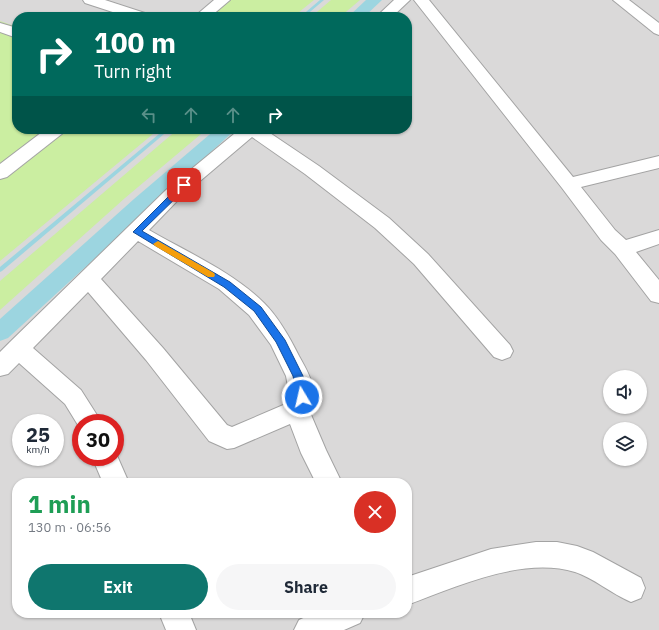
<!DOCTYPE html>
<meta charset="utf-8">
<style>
body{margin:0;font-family:"IBM Plex Sans",sans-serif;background:#f6f6f7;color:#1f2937;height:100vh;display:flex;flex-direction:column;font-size:15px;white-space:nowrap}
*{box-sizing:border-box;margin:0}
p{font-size:13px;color:#747a83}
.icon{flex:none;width:22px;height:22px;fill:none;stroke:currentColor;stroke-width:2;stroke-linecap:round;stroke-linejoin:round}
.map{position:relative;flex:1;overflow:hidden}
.side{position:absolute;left:12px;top:478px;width:400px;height:140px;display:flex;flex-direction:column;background:#fff;border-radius:16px;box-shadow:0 1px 3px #0004}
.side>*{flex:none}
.hud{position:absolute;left:12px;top:12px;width:400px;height:122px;border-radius:16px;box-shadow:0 1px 3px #0004;background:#00695c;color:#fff;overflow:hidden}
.fabs{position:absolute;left:603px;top:370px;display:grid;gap:8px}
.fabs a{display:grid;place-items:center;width:44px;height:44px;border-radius:50%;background:#fff;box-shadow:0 1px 3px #0004;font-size:20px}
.speed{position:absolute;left:12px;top:414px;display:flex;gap:8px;font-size:20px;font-weight:700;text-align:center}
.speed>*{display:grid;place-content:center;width:52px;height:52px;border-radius:50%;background:#fff;box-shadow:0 1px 3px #0004;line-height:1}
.speed small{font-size:10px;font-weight:400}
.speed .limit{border:6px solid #d22;background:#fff;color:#111}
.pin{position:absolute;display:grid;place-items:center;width:34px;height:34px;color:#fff;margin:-17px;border-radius:8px;box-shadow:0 2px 6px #0006}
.me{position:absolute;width:44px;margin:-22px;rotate:351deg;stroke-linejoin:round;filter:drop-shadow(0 0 3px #0008)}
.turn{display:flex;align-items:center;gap:14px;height:84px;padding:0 16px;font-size:18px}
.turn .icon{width:52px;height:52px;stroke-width:2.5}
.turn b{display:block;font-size:28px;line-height:34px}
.lanes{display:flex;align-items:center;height:38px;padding:0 16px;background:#0003;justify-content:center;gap:20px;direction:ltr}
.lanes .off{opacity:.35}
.round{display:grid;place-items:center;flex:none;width:42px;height:42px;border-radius:21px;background:#f6f6f7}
.overview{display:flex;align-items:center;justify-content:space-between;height:68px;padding:0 16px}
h1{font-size:24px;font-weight:800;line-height:30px;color:#1e9e55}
.cta{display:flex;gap:8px;margin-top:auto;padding:8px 16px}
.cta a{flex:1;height:46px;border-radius:24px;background:#0f766e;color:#fff;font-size:16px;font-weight:800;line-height:46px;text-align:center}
.cta a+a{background:#f6f6f7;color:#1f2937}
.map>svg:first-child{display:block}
.residential{fill:#dad9d9;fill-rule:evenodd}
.grass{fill:#cbeea1}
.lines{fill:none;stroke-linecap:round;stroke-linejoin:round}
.stream{fill:#9cd5e0;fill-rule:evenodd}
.canal{fill:#9cd5e0;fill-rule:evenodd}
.minor-casing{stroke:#a3a3a3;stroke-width:2}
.minor{fill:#fff;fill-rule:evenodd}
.route{fill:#1a73e8;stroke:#114b97}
.slow{fill:#f59e0b}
</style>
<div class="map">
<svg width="659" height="630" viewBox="0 0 659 630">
<rect width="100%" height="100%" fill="#eee9e0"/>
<path class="residential" d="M 0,0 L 659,0 L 659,630 L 0,630 ZM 17,17 L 407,17 L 407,129 L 17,129 ZM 610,377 L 640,377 L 640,407 L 610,407 ZM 21,423 L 55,423 L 55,457 L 21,457 ZM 81,423 L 115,423 L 115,457 L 81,457 ZM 610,429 L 640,429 L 640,459 L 610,459 ZM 17,483 L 407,483 L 407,613 L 17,613 Z"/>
<g class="grass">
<polygon points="219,0 314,0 293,17 198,17"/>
<polygon points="331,0 360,0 340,17 311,17"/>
<polygon points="0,21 17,27 17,129 159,129 0,261"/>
<polygon points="178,129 207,129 125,198 0,310 0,281"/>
</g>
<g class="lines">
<g class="stream">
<polygon points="320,0 324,0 304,17 300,17"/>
<polygon points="165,129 170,129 2,271 0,272 0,267"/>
</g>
<g class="canal">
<polygon points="366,0 382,0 364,17 348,17"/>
<polygon points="216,129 236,129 8,338 0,341 0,319 134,199"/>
</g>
<defs>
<g id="minor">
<polygon points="83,0 105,0 148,14 150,17 128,17 85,3"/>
<polygon points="214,0 230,0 210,17 194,17"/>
<polygon points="394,0 410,0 392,17 376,17"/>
<polygon points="414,0 429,0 573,177 659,156 659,168 581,187 615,230 626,240 659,230 659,244 636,252 659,280 659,303 651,301 615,254 601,240 562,188"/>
<polygon points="613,0 629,0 659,23 659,35 654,33"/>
<polygon points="0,23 17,28 17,38 0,32"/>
<polygon points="46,129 66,129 63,133 7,177 0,179 0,164"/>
<path d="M 240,129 L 264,129 L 319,166 L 389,218 L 428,254 L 510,345 L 513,351 L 510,357 L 502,360 L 494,357 L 414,264 L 375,228 L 305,174 L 252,137 L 180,198 L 149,230 C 187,252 233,272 264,303 C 279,318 290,338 299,356 C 310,376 318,388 309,410 L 326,450 L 342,483 L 316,483 L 301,453 L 290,424 L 234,448 L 227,449 L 209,441 L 146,360 L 88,292 L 33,348 L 81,390 L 102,423 L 81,423 L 81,430 L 65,404 L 19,363 L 8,374 L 0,376 L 0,352 L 10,342 L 166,190 ZM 138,241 L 219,289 L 249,315 L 271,345 L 286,376 L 290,397 L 288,403 L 232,427 L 227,425 L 163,348 L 101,279 Z"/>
<polygon points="115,451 129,483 103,483 92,457 115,457"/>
<path d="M 536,542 L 557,542 L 577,546 L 593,552 L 641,578 L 645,588 L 641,598 L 631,602 C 612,594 592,577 575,572 C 522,556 455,587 407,605 L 407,577 L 491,549 Z"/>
<polygon points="159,613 189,613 196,630 166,630"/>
<polygon points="314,613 365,613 360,623 344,630 294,630 299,620"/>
</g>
</defs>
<use href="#minor" class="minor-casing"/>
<use href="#minor" class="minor"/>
</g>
<polygon class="route" points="184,182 187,183 187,187 142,231 230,282 261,307 285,340 303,376 307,397 305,400 298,400 293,376 276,342 254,311 224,287 133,232 182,183"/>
<polygon class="slow" points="158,241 214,273 215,275 214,277 208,277 155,246 153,244"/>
</svg>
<div class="fabs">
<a><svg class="icon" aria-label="sound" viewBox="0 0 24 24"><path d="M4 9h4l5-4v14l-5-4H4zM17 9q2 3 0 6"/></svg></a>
<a><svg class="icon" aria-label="layers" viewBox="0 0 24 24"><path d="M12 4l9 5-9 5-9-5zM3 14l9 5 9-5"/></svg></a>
</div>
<div class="speed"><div>25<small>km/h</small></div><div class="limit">30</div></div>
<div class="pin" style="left:184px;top:185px;background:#d93025"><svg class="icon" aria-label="arrive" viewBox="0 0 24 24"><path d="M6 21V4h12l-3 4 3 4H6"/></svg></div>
<svg class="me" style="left:302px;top:397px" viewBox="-20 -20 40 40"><circle r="17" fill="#1a73e8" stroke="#fff" stroke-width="3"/><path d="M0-11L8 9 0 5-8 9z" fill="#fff"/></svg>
<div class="hud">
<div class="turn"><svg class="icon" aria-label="right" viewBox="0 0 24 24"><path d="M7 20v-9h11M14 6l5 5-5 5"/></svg><div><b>100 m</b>Turn right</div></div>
<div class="lanes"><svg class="icon off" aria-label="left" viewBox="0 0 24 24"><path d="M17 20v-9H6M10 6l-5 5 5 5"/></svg><svg class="icon off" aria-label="ahead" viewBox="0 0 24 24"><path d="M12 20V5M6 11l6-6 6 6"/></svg><svg class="icon off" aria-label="ahead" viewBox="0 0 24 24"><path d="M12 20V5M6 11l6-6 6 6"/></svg><svg class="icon" aria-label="right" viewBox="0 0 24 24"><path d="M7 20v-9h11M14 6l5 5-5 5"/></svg></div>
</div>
<section class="side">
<div class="overview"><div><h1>1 min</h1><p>130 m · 06:56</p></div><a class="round" style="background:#d93025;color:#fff"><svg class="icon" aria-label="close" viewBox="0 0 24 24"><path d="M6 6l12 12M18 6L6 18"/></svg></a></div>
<div class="cta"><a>Exit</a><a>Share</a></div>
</section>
</div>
